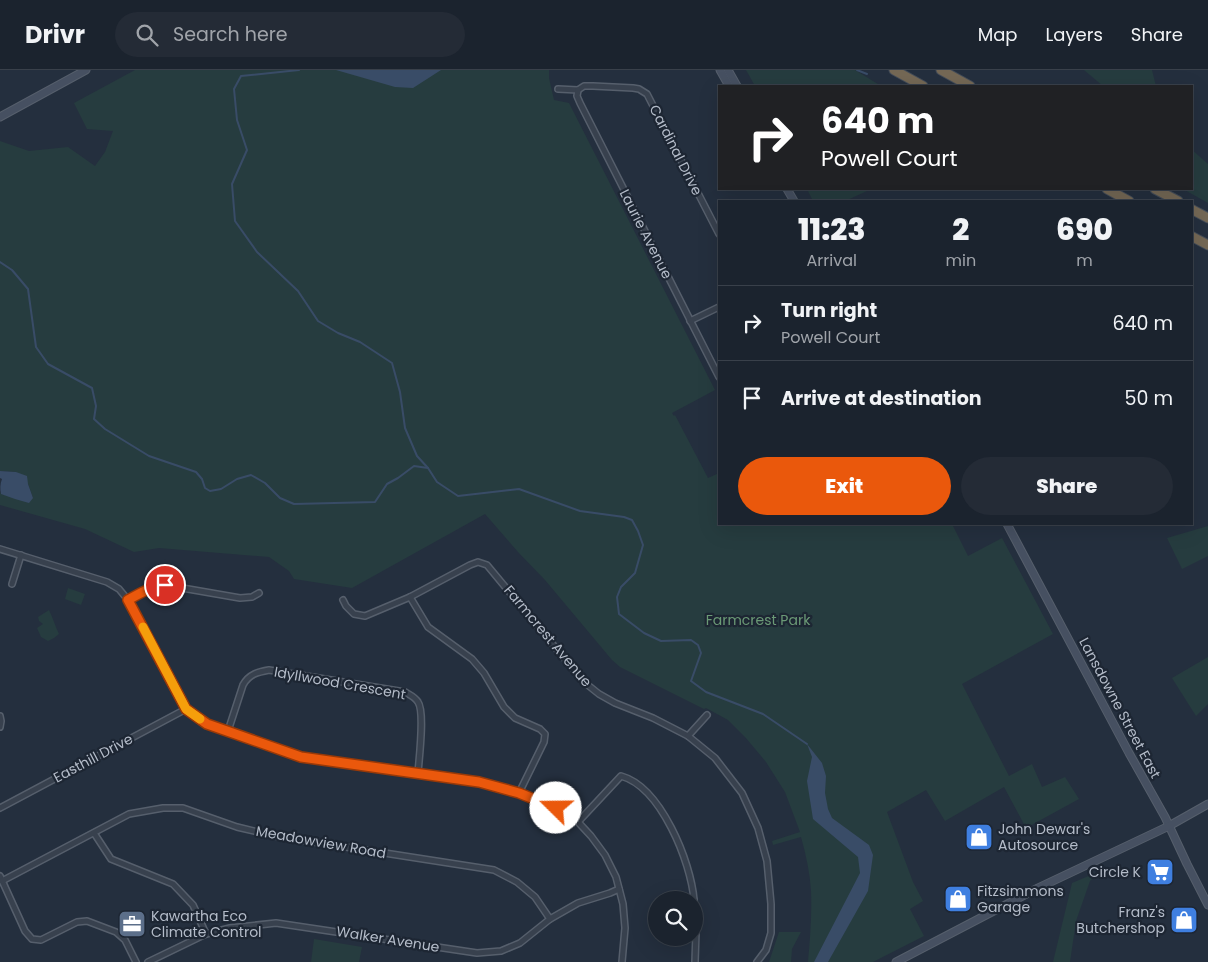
<!DOCTYPE html>
<style>
body{margin:0;font-family:Poppins,sans-serif;background:#242b36;color:#f1f3f6;height:100vh;display:flex;flex-direction:column;font-size:19px;white-space:nowrap}
*{box-sizing:border-box;margin:0}
p{font-size:16px;color:#a0a4aa}
.icon{flex:none;width:28px;height:28px;fill:none;stroke:currentColor;stroke-width:2;stroke-linecap:round;stroke-linejoin:round}
.map{position:relative;flex:1;overflow:hidden}
.panel{position:absolute;left:718px;top:130px;width:475px;height:325px;display:flex;flex-direction:column;background:#1b232e;border-radius:0px;box-shadow:0 5px 20px #0002,0 0 0 1px #39404a}
.panel>*{flex:none}
.top-card{position:absolute;left:718px;top:15px;width:475px;height:105px;border-radius:0px;box-shadow:0 5px 20px #0002,0 0 0 1px #39404a;background:#202124;color:#fff;overflow:hidden}
.fabs{position:absolute;left:648px;top:821px;display:grid;gap:10px}
.fabs a{display:grid;place-items:center;width:55px;height:55px;border-radius:50%;background:#1b232e;box-shadow:0 5px 20px #0002,0 0 0 1px #39404a;font-size:25px}
.pin{position:absolute;display:grid;place-items:center;width:42px;height:42px;color:#fff;margin:-21px;border:2px solid #fff;border-radius:50%;box-shadow:0 1px 5px #0007}
.me{position:absolute;width:55px;margin:-28px;rotate:292deg;stroke-linejoin:round;filter:drop-shadow(0 0 4px #0008)}
.turn{display:flex;align-items:center;gap:18px;height:105px;padding:0 20px;font-size:22px}
.turn .icon{width:65px;height:65px;stroke-width:2.5}
.turn b{display:block;font-size:35px;line-height:42px}
.eta{display:flex;justify-content:space-evenly;align-items:center;height:85px;text-align:center}
.eta b{font-size:30px;font-weight:800;line-height:35px}
.button{display:flex;gap:10px;margin-top:auto;padding:10px 20px}
.button a{flex:1;height:58px;border-radius:30px;background:#ea580c;color:#fff;font-size:20px;font-weight:800;line-height:58px;text-align:center}
.button a+a{background:#242b36;color:#f1f3f6}
ul{padding:0;list-style:none}
li{display:flex;align-items:center;gap:15px;height:75px;padding:0 20px;border-top:1px solid #39404a}
li div{flex:1}
li b{display:block;font-size:19px}
li em{font-style:normal}
header{display:flex;align-items:center;gap:30px;box-sizing:border-box;height:70px;padding:0 25px;background:#1b232e;border-bottom:1px solid #39404a}
header strong{font-size:24px}
nav{display:flex;gap:28px;margin-inline-start:auto;font-size:18px}
.search{width:350px;height:45px;background:#242b36;display:flex;align-items:center;gap:12px;box-sizing:border-box;padding:0 18px;border-radius:28px;color:#a0a4aa;font-size:19px}
.map>svg:first-child{display:block}
.green{fill:#263c3f}
.water{fill:#394c67}
.lines{fill:none;stroke-linecap:round;stroke-linejoin:round}
.stream{stroke:#394c67;stroke-width:2}
.minor-casing{stroke:#565f6c;stroke-width:8}
.secondary-casing{stroke:#565f6c;stroke-width:9}
.motorway-casing{stroke:#434c59;stroke-width:11}
.minor{stroke:#38414e;stroke-width:5}
.secondary{stroke:#465061;stroke-width:7}
.motorway{stroke:#746855;stroke-width:9}
.route-casing{stroke:#983908;stroke-width:12}
.route{stroke:#ea580c;stroke-width:9}
.slow{stroke:#f59e0b;stroke-width:9}
.labels{text-anchor:middle;dominant-baseline:central;stroke-width:4.5;stroke-linejoin:round;paint-order:stroke}
.street-label{font-size:14px;fill:#b4bcc9;stroke:#1d2633}
.park-label{font-size:14px;fill:#6b9a76;stroke:#1d2633}
.poi-label{font-size:14px;fill:#b4bcc9;stroke:#1d2633;text-anchor:start}
</style>
<header>
<strong>Drivr</strong>
<div class="search"><svg class="icon" aria-label="search" viewBox="0 0 24 24"><circle cx="10" cy="10" r="6"/><path d="M15 15l6 6"/></svg>Search here</div>
<nav><a>Map</a><a>Layers</a><a>Share</a></nav>
</header>
<div class="map">
<svg width="1208" height="892" viewBox="0 0 1208 892">
<rect width="100%" height="100%" fill="#242f3e"/>
<g class="green">
<path d="M 135,0 L 549,0 L 549,8 L 554,30 L 569,33 L 715,320 L 672,343 L 674,346 L 675,345 L 708,408 L 719,403 L 719,454 L 952,454 L 968,486 L 1002,468 L 1053,564 L 962,614 L 1009,706 L 1032,694 L 1042,717 L 1065,707 L 1079,729 L 1026,758 L 1004,717 L 945,751 L 926,720 L 887,742 L 913,812 L 923,831 L 910,839 L 924,866 L 873,892 L 808,892 C 810,869 812,845 811,821 C 810,803 806,785 801,767 L 773,775 L 772,771 L 800,762 L 785,722 L 766,692 L 745,667 L 728,650 L 706,638 L 704,639 L 620,597 L 612,590 L 545,510 L 518,482 L 485,444 L 352,518 L 294,509 L 289,501 L 269,487 L 159,478 L 134,482 L 85,459 L 0,435 L 0,422 L 1,424 L 33,428 L 28,414 L 16,402 L 0,401 L 0,71 L 29,81 L 68,77 L 95,96 L 105,82 L 113,61 L 87,59 L 74,33 Z"/>
<polygon points="746,0 855,0 881,16 755,16"/>
<polygon points="1084,0 1152,0 1156,16 1103,16"/>
<polygon points="1191,79 1208,94 1208,133 1183,119 1191,119"/>
<polygon points="807,119 868,119 867,121 845,131 813,131"/>
<polygon points="1208,456 1208,486 1182,499 1167,468"/>
<polygon points="68,518 85,524 81,535 65,529"/>
<path d="M 49,540 C 53,548 55,556 59,564 L 54,568 L 48,571 L 41,567 L 37,558 L 43,554 L 39,551 L 38,547 Z"/>
<polygon points="1208,587 1208,634 1196,646 1172,608"/>
<polygon points="1098,802 1090,811 1076,851 1070,892 1053,892 1072,813"/>
<polygon points="779,862 801,862 792,879 791,892 769,892"/>
<polygon points="314,869 362,877 359,892 311,892"/>
</g>
<g class="water">
<polygon points="336,0 441,0 413,18 395,17"/>
<path d="M 0,401 L 16,402 L 27,406 L 28,414 L 33,428 L 29,433 L 15,429 L 1,424 C 0,419 0,414 2,409 L 0,408 Z"/>
<polygon points="807,674 822,693 826,706 825,723 828,739 832,748 869,775 873,785 868,821 828,892 814,892 860,803 858,787 813,749 807,711 812,687"/>
</g>
<g class="lines">
<g class="stream">
<polyline points="299,0 241,6 234,19 237,50 247,80 232,114 235,151 257,182 298,221 318,251 338,263 360,272 392,293 400,322 405,358 417,386 428,398 437,412 458,426 519,419 580,441 624,447 632,450 638,461 643,475 635,503 621,517 617,527 619,544 644,563 661,571 691,570 698,575 701,583 691,611 706,622 763,644 807,674"/>
<polyline points="857,0 867,4"/>
<polyline points="0,192 12,200 28,219 36,277 48,294 92,318 96,336 94,349 105,359 149,386 196,402 202,409 205,418 210,421 221,419 237,409 251,405 265,413 280,428 294,434 375,432 387,414 398,408 414,396 428,398"/>
</g>
<defs>
<g id="minor">
<polyline points="558,19 578,20 584,16 593,16 633,18 639,19 647,24 719,164"/>
<polyline points="578,20 577,26 580,33 719,307"/>
<polyline points="690,251 719,237"/>
<polyline points="0,479 107,512 119,519 128,530 186,639 207,654 301,687 479,712 519,723 556,738 578,752 591,766 605,785 616,807 623,834 625,858 622,892"/>
<polyline points="12,514 21,485"/>
<polyline points="410,527 428,557 472,589 484,603 504,637 515,648 540,659 545,664 544,672 519,723"/>
<path d="M 128,530 C 140,523 151,517 165,515 L 240,528 L 252,527 L 259,523"/>
<polyline points="343,530 346,536 354,544 365,546 410,527 470,495 478,492 487,495 584,612 599,624 615,633 653,648 688,666 715,688 742,723 758,758 767,791 771,834 771,863 766,880 757,892"/>
<polyline points="0,646 1,651 0,657"/>
<path d="M 228,661 L 243,615 C 249,604 258,602 269,600 L 405,622 C 410,625 415,627 418,632 C 425,642 419,689 418,703"/>
<polyline points="688,666 707,645"/>
<polyline points="0,738 186,639"/>
<path d="M 578,752 L 621,706 C 661,717 691,792 694,830"/>
<polyline points="94,763 111,789 173,814 193,835 206,864"/>
<polyline points="0,806 25,861 32,869 41,870 77,852 87,851 116,862 125,870 136,892"/>
<polyline points="2,811 129,744 163,738 183,738 237,757 275,766 494,800 517,812 535,827 550,849"/>
<polyline points="694,830 696,862 695,892"/>
<polyline points="148,892 206,864 230,858 276,853 477,883 501,881 520,873 550,849 578,833 610,823 619,819"/>
</g>
<g id="secondary">
<polyline points="720,0 729,16"/>
<polyline points="728,0 737,16"/>
<polyline points="0,47 86,0"/>
<polyline points="787,119 794,131"/>
<polyline points="1007,454 1129,683 1165,747 1187,794 1208,835"/>
<polyline points="896,892 1038,818 1169,756 1208,734"/>
</g>
<g id="motorway">
<polyline points="894,0 923,16"/>
<polyline points="941,0 970,16"/>
<polyline points="1107,119 1129,131"/>
<polyline points="1155,119 1178,131"/>
<polyline points="1191,139 1208,148"/>
<polyline points="1191,166 1208,175"/>
</g>
</defs>
<use href="#minor" class="minor-casing"/>
<use href="#secondary" class="secondary-casing"/>
<use href="#motorway" class="motorway-casing"/>
<use href="#minor" class="minor"/>
<use href="#secondary" class="secondary"/>
<use href="#motorway" class="motorway"/>
</g>
<g class="lines">
<defs>
<path id="route" d="M 165,515 C 151,517 140,523 128,530 L 186,639 L 207,654 L 301,687 L 479,712 L 519,723 L 556,738"/>
</defs>
<use href="#route" class="route-casing"/>
<use href="#route" class="route"/>
<polyline class="slow" points="143,557 186,639 200,649"/>
</g>
<defs>
<symbol id="shop-square" viewBox="-11 -11 22 22"><rect x="-9" y="-9" width="18" height="18" rx="4" fill="#3f7fe0" stroke="#1d2633"/><path d="M-5-2.5h2.3a2.7 3.5 0 0 1 5.4 0H5L5.5 6h-11ZM-1.5-2.5h3a1.5 2.3 0 0 0-3 0Z" fill="#fff"/></symbol>
<symbol id="supermarket-square" viewBox="-11 -11 22 22"><rect x="-9" y="-9" width="18" height="18" rx="4" fill="#3f7fe0" stroke="#1d2633"/><path d="M-6-5.5h2.5l.6 2H6L4.5 2H-2.5L-4.4-4H-6ZM-1.5 3.2a1.3 1.3 0 1 0 .1 0ZM3 3.2a1.3 1.3 0 1 0 .1 0Z" fill="#fff"/></symbol>
<symbol id="office-square" viewBox="-11 -11 22 22"><rect x="-9" y="-9" width="18" height="18" rx="4" fill="#5c6f8a" stroke="#1d2633"/><path d="M-6-3h4V-5.5h4V-3h4V5H-6ZM-1-4.5V-3h2v-1.5ZM-6 0V1H6V0Z" fill="#fff"/></symbol>
</defs>
<g fill-rule="evenodd">
<use href="#shop-square" x="963" y="751" width="32" height="32"/>
<use href="#supermarket-square" x="1144" y="786" width="32" height="32"/>
<use href="#shop-square" x="942" y="813" width="32" height="32"/>
<use href="#shop-square" x="1168" y="834" width="32" height="32"/>
<use href="#office-square" x="116" y="838" width="32" height="32"/>
</g>
<g class="labels">
<g class="street-label">
<text transform="translate(676 80) rotate(63)">Cardinal Drive</text>
<text transform="translate(646 164) rotate(63)">Laurie Avenue</text>
<text transform="translate(548 566) rotate(50)">Farmcrest Avenue</text>
<text transform="translate(340 613) rotate(10)">Idyllwood Crescent</text>
<text transform="translate(1120 638) rotate(62)">Lansdowne Street East</text>
<text transform="translate(93 688) rotate(-28)">Easthill Drive</text>
<text transform="translate(321 772) rotate(10)">Meadowview Road</text>
<text transform="translate(388 869) rotate(9)">Walker Avenue</text>
</g>
<g class="park-label">
<text x="758" y="550">Farmcrest Park</text>
</g>
<g class="poi-label">
<text x="998" y="759">John Dewar's<tspan x="998" dy="16">Autosource</tspan></text>
<text x="1141" y="802" text-anchor="end">Circle K</text>
<text x="977" y="821">Fitzsimmons<tspan x="977" dy="16">Garage</tspan></text>
<text x="1165" y="842" text-anchor="end">Franz's<tspan x="1165" dy="16">Butchershop</tspan></text>
<text x="151" y="846">Kawartha Eco<tspan x="151" dy="16">Climate Control</tspan></text>
</g>
</g>
</svg>
<div class="fabs">
<a><svg class="icon" aria-label="search" viewBox="0 0 24 24"><circle cx="10" cy="10" r="6"/><path d="M15 15l6 6"/></svg></a>
</div>
<div class="pin" style="left:165px;top:515px;background:#d93025"><svg class="icon" aria-label="arrive" viewBox="0 0 24 24"><path d="M6 21V4h12l-3 4 3 4H6"/></svg></div>
<svg class="me" style="left:556px;top:738px" viewBox="-20 -20 40 40"><circle r="19" fill="#fff"/><path d="M0-13L10 11 0 6-10 11z" fill="#ea580c"/></svg>
<div class="top-card">
<div class="turn"><svg class="icon" aria-label="right" viewBox="0 0 24 24"><path d="M7 20v-9h11M14 6l5 5-5 5"/></svg><div><b>640 m</b>Powell Court</div></div>
</div>
<section class="panel">
<div class="eta">
<div><b>11:23</b><p>Arrival</p></div>
<div><b>2</b><p>min</p></div>
<div><b>690</b><p>m</p></div>
</div>
<ul>
<li><svg class="icon" aria-label="right" viewBox="0 0 24 24"><path d="M7 20v-9h11M14 6l5 5-5 5"/></svg><div><b>Turn right</b><p>Powell Court</p></div><em>640 m</em></li>
<li><svg class="icon" aria-label="arrive" viewBox="0 0 24 24"><path d="M6 21V4h12l-3 4 3 4H6"/></svg><div><b>Arrive at destination</b></div><em>50 m</em></li>
</ul>
<div class="button"><a>Exit</a><a>Share</a></div>
</section>
</div>
